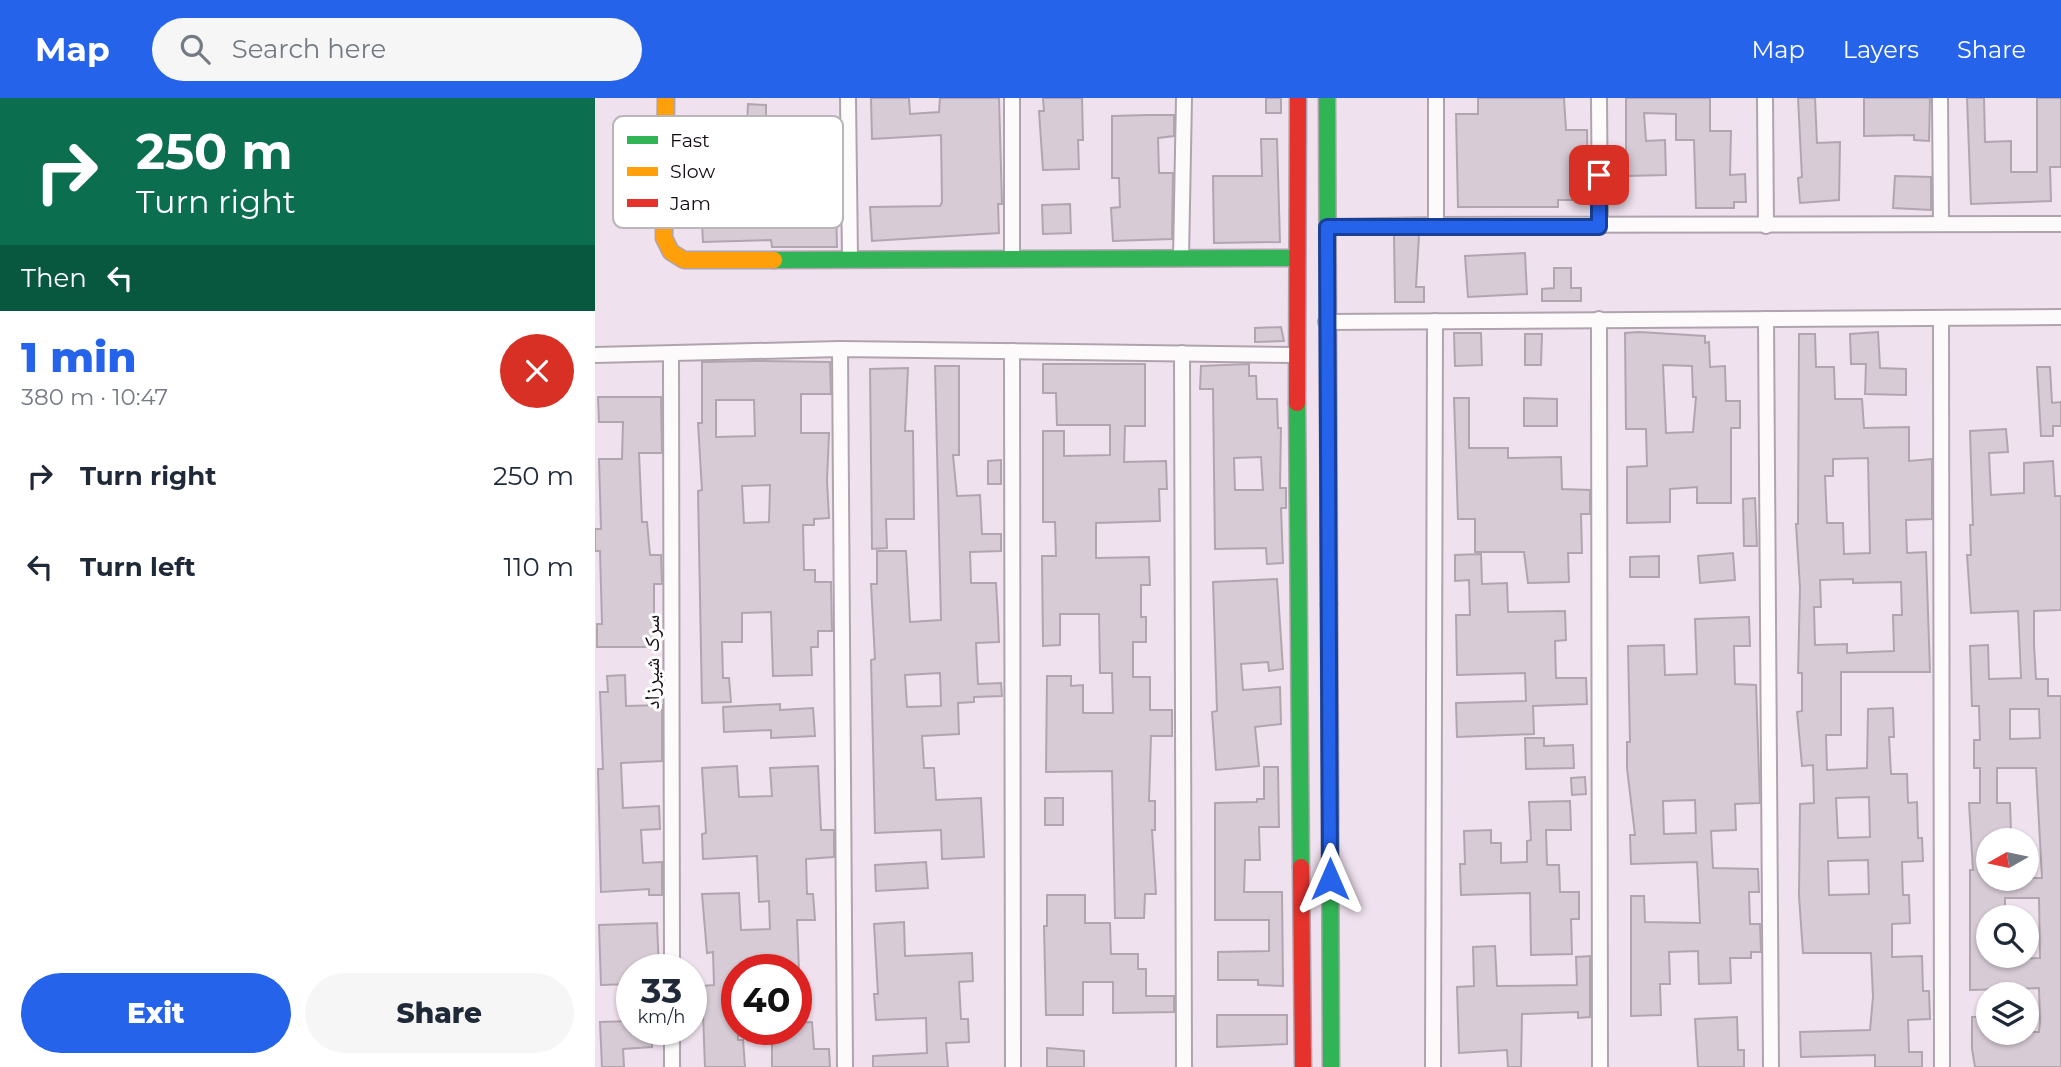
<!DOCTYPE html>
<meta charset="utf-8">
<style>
body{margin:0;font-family:Montserrat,"Noto Naskh Arabic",sans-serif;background:#f6f6f7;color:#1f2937;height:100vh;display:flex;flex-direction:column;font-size:26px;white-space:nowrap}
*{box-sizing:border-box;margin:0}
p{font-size:23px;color:#747a83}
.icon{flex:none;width:38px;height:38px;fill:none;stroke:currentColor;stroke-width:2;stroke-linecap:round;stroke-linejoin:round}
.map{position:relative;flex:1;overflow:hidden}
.side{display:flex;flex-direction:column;background:#fff;width:595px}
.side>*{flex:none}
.top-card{background:#0b6e4f;color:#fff;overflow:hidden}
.needle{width:46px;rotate:261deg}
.tools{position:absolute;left:1381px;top:730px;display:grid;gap:14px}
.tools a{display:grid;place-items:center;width:63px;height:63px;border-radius:50%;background:#fff;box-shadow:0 2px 5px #0004;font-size:35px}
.speed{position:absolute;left:21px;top:856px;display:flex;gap:14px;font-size:35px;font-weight:700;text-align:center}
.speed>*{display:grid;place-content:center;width:91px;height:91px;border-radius:50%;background:#fff;box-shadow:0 2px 5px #0004;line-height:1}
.speed small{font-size:18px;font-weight:400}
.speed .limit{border:10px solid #d22;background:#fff;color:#111}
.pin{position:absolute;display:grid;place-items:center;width:60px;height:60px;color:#fff;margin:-30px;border-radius:14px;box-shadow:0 4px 10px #0006}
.me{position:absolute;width:77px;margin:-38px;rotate:0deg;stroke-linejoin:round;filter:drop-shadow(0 0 5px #0008)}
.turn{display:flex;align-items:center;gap:24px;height:147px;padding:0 21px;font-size:32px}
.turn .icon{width:91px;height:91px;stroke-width:2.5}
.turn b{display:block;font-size:49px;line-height:60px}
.then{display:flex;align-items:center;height:66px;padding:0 21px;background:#0003;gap:14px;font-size:26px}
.round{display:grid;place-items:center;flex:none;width:74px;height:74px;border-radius:37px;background:#f6f6f7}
.summary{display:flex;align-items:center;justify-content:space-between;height:119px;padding:0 21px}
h1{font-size:42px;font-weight:800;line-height:52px;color:#2563eb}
.primary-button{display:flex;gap:14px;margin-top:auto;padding:14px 21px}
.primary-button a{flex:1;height:80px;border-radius:42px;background:#2563eb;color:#fff;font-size:28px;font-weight:800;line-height:80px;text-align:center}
.primary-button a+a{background:#f6f6f7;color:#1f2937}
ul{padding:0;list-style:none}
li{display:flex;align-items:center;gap:21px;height:91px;padding:0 21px}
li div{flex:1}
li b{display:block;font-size:26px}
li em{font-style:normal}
header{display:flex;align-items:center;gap:42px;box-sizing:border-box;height:98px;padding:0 35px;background:#2563eb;color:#fff}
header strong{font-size:33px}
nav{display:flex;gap:38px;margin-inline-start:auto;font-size:24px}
.search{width:490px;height:63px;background:#f6f6f7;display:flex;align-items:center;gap:18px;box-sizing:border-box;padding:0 24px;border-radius:38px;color:#747a83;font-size:26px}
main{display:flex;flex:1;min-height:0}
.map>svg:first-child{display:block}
.building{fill:#d7cbd6;stroke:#b1a6b0;stroke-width:2;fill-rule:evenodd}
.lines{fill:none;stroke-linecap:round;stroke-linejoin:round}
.street-casing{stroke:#afa4ae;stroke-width:18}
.fast-casing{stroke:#afa4ae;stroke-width:19}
.slow-casing{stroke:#afa4ae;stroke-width:19}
.jam-casing{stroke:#afa4ae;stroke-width:19}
.street{stroke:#fdfafc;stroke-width:14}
.fast{stroke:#30b455;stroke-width:16}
.slow{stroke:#ff9f0a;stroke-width:16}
.jam{stroke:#e5322d;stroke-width:16}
.route-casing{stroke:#184099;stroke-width:18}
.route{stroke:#2563eb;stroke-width:12}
.labels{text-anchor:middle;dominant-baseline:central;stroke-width:6;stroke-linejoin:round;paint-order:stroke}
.street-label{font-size:21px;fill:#140b13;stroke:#fff}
.key{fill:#fff;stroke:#b8b6b8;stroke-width:2}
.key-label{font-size:19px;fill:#140b13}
</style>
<header>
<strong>Map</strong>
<div class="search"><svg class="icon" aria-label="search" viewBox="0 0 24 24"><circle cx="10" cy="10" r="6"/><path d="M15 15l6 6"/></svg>Search here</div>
<nav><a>Map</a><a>Layers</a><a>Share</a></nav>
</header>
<main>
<section class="side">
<div class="top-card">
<div class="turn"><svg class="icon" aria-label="right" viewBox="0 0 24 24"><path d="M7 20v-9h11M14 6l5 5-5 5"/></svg><div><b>250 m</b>Turn right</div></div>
<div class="then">Then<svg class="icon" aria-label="left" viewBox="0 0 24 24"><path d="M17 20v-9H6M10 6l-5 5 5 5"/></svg></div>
</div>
<div class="summary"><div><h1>1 min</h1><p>380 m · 10:47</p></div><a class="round" style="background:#d93025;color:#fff"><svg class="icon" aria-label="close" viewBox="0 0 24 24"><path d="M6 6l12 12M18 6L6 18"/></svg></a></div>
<ul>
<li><svg class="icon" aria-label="right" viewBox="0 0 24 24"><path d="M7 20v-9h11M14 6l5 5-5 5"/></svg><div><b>Turn right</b></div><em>250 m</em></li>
<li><svg class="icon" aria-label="left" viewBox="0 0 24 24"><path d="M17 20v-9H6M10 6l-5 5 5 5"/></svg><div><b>Turn left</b></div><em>110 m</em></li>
</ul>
<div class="primary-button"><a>Exit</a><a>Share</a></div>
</section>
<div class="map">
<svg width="1466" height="969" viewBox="0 0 1466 969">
<rect width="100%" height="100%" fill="#efe1ee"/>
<g class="building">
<polygon points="276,0 314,0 315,16 344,14 345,0 404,0 407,106 403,106 404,135 277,143 275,109 345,108 347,104 346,37 277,41"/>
<polygon points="448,0 487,0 488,42 483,42 484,71 448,72 444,13 449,13"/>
<rect x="671" y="0" width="15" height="15"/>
<polygon points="883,0 969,0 971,32 992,32 993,102 963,102 963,109 863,109 861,16 883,16"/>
<polygon points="1031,0 1115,0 1115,33 1136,33 1135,77 1150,76 1151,104 1139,104 1139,110 1101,110 1099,42 1081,42 1081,16 1049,15 1051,43 1070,42 1071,77 1031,78"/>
<polygon points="1203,0 1220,0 1222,45 1245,44 1244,102 1205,105 1203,80 1207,79"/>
<polygon points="1269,0 1335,0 1334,43 1319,42 1319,37 1269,38"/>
<polygon points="1372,0 1389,0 1390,44 1416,43 1416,74 1442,74 1442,0 1466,0 1466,69 1455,69 1456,103 1376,106"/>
<polygon points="153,6 171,7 171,47 221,47 220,41 234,40 237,75 235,111 241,111 242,149 177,149 176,142 108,144 103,52 151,50"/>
<polygon points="553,17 579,17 579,38 563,40 564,75 578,75 577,141 518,143 516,110 525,109 524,80 517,80 517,18"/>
<polygon points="666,41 682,41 685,144 619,145 618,78 667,78"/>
<polygon points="1300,78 1336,79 1336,112 1298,110"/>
<polygon points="475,106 476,135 448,136 447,107"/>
<polygon points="799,137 824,137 821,189 829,189 829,204 800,204"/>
<polygon points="930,155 932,196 873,199 870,158"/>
<polygon points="959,170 976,170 976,190 986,190 986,203 947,203 947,191 959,190"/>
<polygon points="686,229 689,243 660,244 660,230"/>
<path d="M 1044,234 L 1110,238 L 1110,245 L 1114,244 L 1115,269 L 1130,268 L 1131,303 L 1145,303 L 1145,330 L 1136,330 L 1136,405 L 1102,405 L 1102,389 L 1075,391 L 1075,424 L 1032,425 L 1032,369 L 1052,368 L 1051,331 L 1031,331 L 1030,235 ZM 1068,267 L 1097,268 L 1098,299 L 1101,299 L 1098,334 L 1071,335 Z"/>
<polygon points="1283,234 1285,270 1311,271 1311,297 1270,296 1271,266 1256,266 1255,236"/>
<polygon points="859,235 886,235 887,267 860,268"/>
<polygon points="930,236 947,236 946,267 930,267"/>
<path d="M 1204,236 L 1220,236 L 1221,269 L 1239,269 L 1240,301 L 1267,301 L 1269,330 L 1314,329 L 1314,363 L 1337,361 L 1337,421 L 1311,422 L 1312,455 L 1331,454 L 1335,574 L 1246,574 L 1246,637 L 1231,637 L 1232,672 L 1272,670 L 1273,611 L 1298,610 L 1299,639 L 1294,639 L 1296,676 L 1312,676 L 1313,705 L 1322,704 L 1323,740 L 1327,740 L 1328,763 L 1307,764 L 1308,797 L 1314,797 L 1315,825 L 1297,826 L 1297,859 L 1327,858 L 1328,893 L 1334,893 L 1335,921 L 1313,922 L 1314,954 L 1327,954 L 1327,969 L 1280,969 L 1280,957 L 1206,959 L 1205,934 L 1275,932 L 1278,899 L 1276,855 L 1208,855 L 1204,798 L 1205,706 L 1219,705 L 1218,667 L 1207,668 L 1202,614 L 1207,613 L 1207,575 L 1203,575 L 1205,490 L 1201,426 L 1203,426 ZM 1273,360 L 1275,455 L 1249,456 L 1248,425 L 1232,425 L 1230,378 L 1238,378 L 1238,361 ZM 1258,481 L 1258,485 L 1306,484 L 1307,517 L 1298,517 L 1299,553 L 1252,555 L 1252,546 L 1220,547 L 1219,509 L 1226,509 L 1225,482 ZM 1274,699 L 1275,739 L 1243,740 L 1241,700 ZM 1273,762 L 1274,796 L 1234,797 L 1233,763 Z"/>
<path d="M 160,263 L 235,264 L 236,296 L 206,296 L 206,335 L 234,335 L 232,383 L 234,420 L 219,421 L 219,427 L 208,427 L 209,472 L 220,472 L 220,484 L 236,484 L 237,533 L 223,533 L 223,549 L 216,549 L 217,577 L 178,578 L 176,514 L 147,515 L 147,544 L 127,544 L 128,580 L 134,580 L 136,604 L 107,605 L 103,393 L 107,392 L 103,325 L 107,325 L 107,264 ZM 121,302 L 159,302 L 160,338 L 121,339 ZM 175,387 L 174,424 L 149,425 L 147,388 Z"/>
<polygon points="448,266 550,266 550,328 530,328 529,364 571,363 572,391 564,391 565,423 501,425 501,460 554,459 555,487 546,487 546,519 551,519 551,544 538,544 538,579 555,579 555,612 577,612 577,638 556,638 554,703 560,703 560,732 557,732 561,796 550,796 549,820 520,820 517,673 451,674 452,578 476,578 476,588 488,587 488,615 518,615 517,575 505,575 504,516 465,516 465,547 448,548 447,458 461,458 460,424 448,424 448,333 469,333 469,358 515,357 515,327 462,327 461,295 448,295"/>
<path d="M 654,266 L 654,278 L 661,278 L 662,301 L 682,301 L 683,330 L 686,330 L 685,390 L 691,390 L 691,410 L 686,410 L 688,465 L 672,466 L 671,450 L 620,451 L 618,291 L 605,291 L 606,268 ZM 666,359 L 668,392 L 640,392 L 639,360 Z"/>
<path d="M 340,268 L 364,268 L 364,357 L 358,357 L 362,398 L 385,397 L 387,436 L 406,436 L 406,453 L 375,454 L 376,485 L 401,485 L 403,520 L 404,544 L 381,545 L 383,586 L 406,585 L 407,598 L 379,599 L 379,604 L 363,605 L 364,636 L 327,638 L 329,670 L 339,670 L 341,702 L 386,700 L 389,759 L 347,761 L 346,732 L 280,735 L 276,562 L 280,561 L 276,486 L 282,486 L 282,453 L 311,453 L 315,524 L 346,522 ZM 345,575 L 346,608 L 312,609 L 310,577 Z"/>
<polygon points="1442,269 1455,269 1457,305 1466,304 1466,328 1458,328 1458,338 1446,338"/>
<polygon points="313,270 310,333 318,333 319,421 291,421 292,450 277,451 275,271"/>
<polygon points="3,299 66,299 67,355 44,355 47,424 52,424 55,457 66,457 67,486 59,486 59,549 2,549 2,526 7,526 5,453 0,453 0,431 6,431 4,361 27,361 28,324 4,324"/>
<polygon points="859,300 874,300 874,350 913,350 913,360 966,359 967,391 995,392 995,416 986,416 987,455 973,455 974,484 933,485 929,454 880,454 880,421 863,421"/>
<polygon points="929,300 962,301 962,328 929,328"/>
<path d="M 1411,331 L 1413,354 L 1394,355 L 1396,397 L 1429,395 L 1429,365 L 1458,363 L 1460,398 L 1466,398 L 1466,512 L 1439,513 L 1439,547 L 1441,581 L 1453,581 L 1453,598 L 1466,598 L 1466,969 L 1380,969 L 1377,951 L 1377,919 L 1393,919 L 1393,934 L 1444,934 L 1445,923 L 1444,890 L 1375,892 L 1375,772 L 1378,772 L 1374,705 L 1385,705 L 1385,670 L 1379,670 L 1379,642 L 1385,642 L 1384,608 L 1377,608 L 1375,548 L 1393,547 L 1394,581 L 1426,580 L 1423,513 L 1376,515 L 1372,457 L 1376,457 L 1375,427 L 1378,427 L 1375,333 ZM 1415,611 L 1444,611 L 1445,640 L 1415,641 ZM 1402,670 L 1441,670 L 1447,780 L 1393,780 L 1393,742 L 1415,742 L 1416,733 L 1415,705 L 1402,705 ZM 1410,800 L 1444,800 L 1445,860 L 1393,862 L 1393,819 L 1410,819 Z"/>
<polygon points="406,362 406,386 393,386 393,363"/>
<polygon points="1160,400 1162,448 1149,448 1148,401"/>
<polygon points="1138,455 1140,482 1105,485 1103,458"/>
<polygon points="886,456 887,486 912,485 913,514 970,513 971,542 960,543 961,580 991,580 992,606 938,608 939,636 862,639 861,605 931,603 930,575 862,577 861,517 875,517 874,482 860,483 860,457"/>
<polygon points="1064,458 1064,479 1035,479 1035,459"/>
<polygon points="682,481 688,571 674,573 673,564 646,566 648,592 685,589 686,626 660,629 664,668 621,672 617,614 622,613 618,484"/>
<path d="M 1154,519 L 1155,548 L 1139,548 L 1140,586 L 1161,587 L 1165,705 L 1140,706 L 1141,732 L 1116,733 L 1118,770 L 1163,771 L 1164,794 L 1154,794 L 1155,826 L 1165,826 L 1166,854 L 1156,854 L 1156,860 L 1135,860 L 1136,885 L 1104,886 L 1103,853 L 1074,854 L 1075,886 L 1065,886 L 1066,917 L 1036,918 L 1036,798 L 1049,798 L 1050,824 L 1105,825 L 1102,764 L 1036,766 L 1035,737 L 1040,737 L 1032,670 L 1032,644 L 1035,644 L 1033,548 L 1069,547 L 1070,577 L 1102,576 L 1100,521 ZM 1100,702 L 1101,735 L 1069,736 L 1068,703 Z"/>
<polygon points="30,577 31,608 67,607 67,663 26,665 28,710 64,708 65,731 46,732 48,765 67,764 67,797 54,797 54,791 6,794 3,671 8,671 5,594 13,594 12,578"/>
<polygon points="185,606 185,612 218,610 220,638 176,640 176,632 129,634 128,609"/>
<polygon points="930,640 949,640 949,648 978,647 979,670 931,671"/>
<polygon points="142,668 144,699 177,698 175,670 223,668 226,732 239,732 239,759 211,761 212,796 218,796 220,822 202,822 204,872 142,872 143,942 148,942 150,969 110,969 107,888 119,887 118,854 112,855 107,796 144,795 146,832 175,831 174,803 164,804 162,758 108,761 107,736 111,735 107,670"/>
<polygon points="669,669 683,669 684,729 664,729 665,762 650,762 649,794 687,794 688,888 663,887 663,882 623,882 623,854 674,853 674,822 620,822 620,705 662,704 662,701 669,701"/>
<polygon points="990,679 991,696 977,697 976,680"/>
<rect x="450" y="700" width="18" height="27"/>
<polygon points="975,703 976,732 951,732 952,767 964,767 965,794 984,794 984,821 976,821 977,856 936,857 935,795 866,797 865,766 870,766 869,733 896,732 896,745 906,745 906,765 932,764 932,743 936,742 934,704"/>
<polygon points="331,764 333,790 281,793 280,767"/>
<polygon points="452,797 490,797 490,825 515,825 516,856 543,856 543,871 551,871 551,898 579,898 579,914 518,915 518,884 488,884 488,917 451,917 449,828 452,828"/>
<polygon points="309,824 310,858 377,855 378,883 364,884 366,921 373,921 374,944 351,945 353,969 278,969 278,958 332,955 331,920 281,922 279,896 283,896 279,826"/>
<polygon points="62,825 64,872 37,872 37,886 6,887 4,827"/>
<polygon points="900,848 902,888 982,887 981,859 995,858 995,919 983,920 983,914 927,916 926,969 913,969 912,952 864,955 862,889 879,888 878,849"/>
<polygon points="622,917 692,917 692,946 622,949"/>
<polygon points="1142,919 1143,952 1149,952 1149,969 1103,969 1100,921"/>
<polygon points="37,923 37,931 56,931 57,949 28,951 29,969 7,969 5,924"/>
<polygon points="217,924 219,951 234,951 235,969 177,969 177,931 201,931 201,925"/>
<polygon points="452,950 489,953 489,969 452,969"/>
</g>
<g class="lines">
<defs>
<g id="street">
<polyline points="253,0 255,160"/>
<polyline points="417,0 417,160"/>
<polyline points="1004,0 1005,129"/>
<polyline points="1170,0 1171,128"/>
<polyline points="1345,0 1346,126"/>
<polyline points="841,127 1466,126"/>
<polyline points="732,129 841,127 841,0"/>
<polyline points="586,160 589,0"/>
<polyline points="1346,220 1347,969"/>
<polyline points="1004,221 1005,969"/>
<polyline points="1171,221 1176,969"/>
<polyline points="731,224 1466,219"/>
<polyline points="245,251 250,969"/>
<polyline points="417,253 418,969"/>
<polyline points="587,255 589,969"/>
<polyline points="76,256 77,872"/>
<polyline points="0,257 245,251 702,257"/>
<polyline points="77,969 77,931"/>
<polyline points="838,969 840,223"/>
</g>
<g id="fast">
<polyline points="732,0 734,506"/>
<polyline points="179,162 702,160"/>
<polyline points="702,305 706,769"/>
<polyline points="735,694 736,969"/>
</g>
<polyline id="slow" points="71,0 69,140 76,154 89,162 179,162"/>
<g id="jam">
<polyline points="702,305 703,0"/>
<polyline points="734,506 735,694"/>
<polyline points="706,769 708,969"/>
</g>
</defs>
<use href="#street" class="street-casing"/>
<use href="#fast" class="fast-casing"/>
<use href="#slow" class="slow-casing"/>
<use href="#jam" class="jam-casing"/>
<use href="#street" class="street"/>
<use href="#fast" class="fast"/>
<use href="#slow" class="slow"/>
<use href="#jam" class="jam"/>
</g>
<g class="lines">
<defs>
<polyline id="route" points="735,781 732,129 1004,129 1004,77"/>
</defs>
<use href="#route" class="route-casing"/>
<use href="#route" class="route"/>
</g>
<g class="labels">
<g class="street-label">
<text transform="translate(56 564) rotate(-90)">سرک شیرزاد</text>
</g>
</g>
<rect x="18" y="18" width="230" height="112" rx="10" class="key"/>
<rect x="32" y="38" width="31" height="8" fill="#30b455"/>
<rect x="32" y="69" width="31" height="9" fill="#ff9f0a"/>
<rect x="32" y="101" width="31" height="8" fill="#e5322d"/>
<g class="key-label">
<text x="75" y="49">Fast</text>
<text x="75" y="80">Slow</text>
<text x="75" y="112">Jam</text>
</g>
</svg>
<div class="tools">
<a><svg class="needle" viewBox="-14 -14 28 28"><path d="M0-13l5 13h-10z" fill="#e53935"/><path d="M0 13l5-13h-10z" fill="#747a83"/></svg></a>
<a><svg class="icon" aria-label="search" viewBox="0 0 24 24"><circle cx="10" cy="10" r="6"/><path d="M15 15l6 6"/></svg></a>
<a><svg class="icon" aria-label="layers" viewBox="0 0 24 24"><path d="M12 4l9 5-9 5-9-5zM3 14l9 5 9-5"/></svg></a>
</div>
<div class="speed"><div>33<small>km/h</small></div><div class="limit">40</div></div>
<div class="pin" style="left:1004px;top:77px;background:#d93025"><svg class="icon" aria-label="arrive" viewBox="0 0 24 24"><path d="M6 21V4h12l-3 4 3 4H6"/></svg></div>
<svg class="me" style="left:735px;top:781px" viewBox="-20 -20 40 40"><path d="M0-17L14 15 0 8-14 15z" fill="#2563eb" stroke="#fff" stroke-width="4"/></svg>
</div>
</main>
